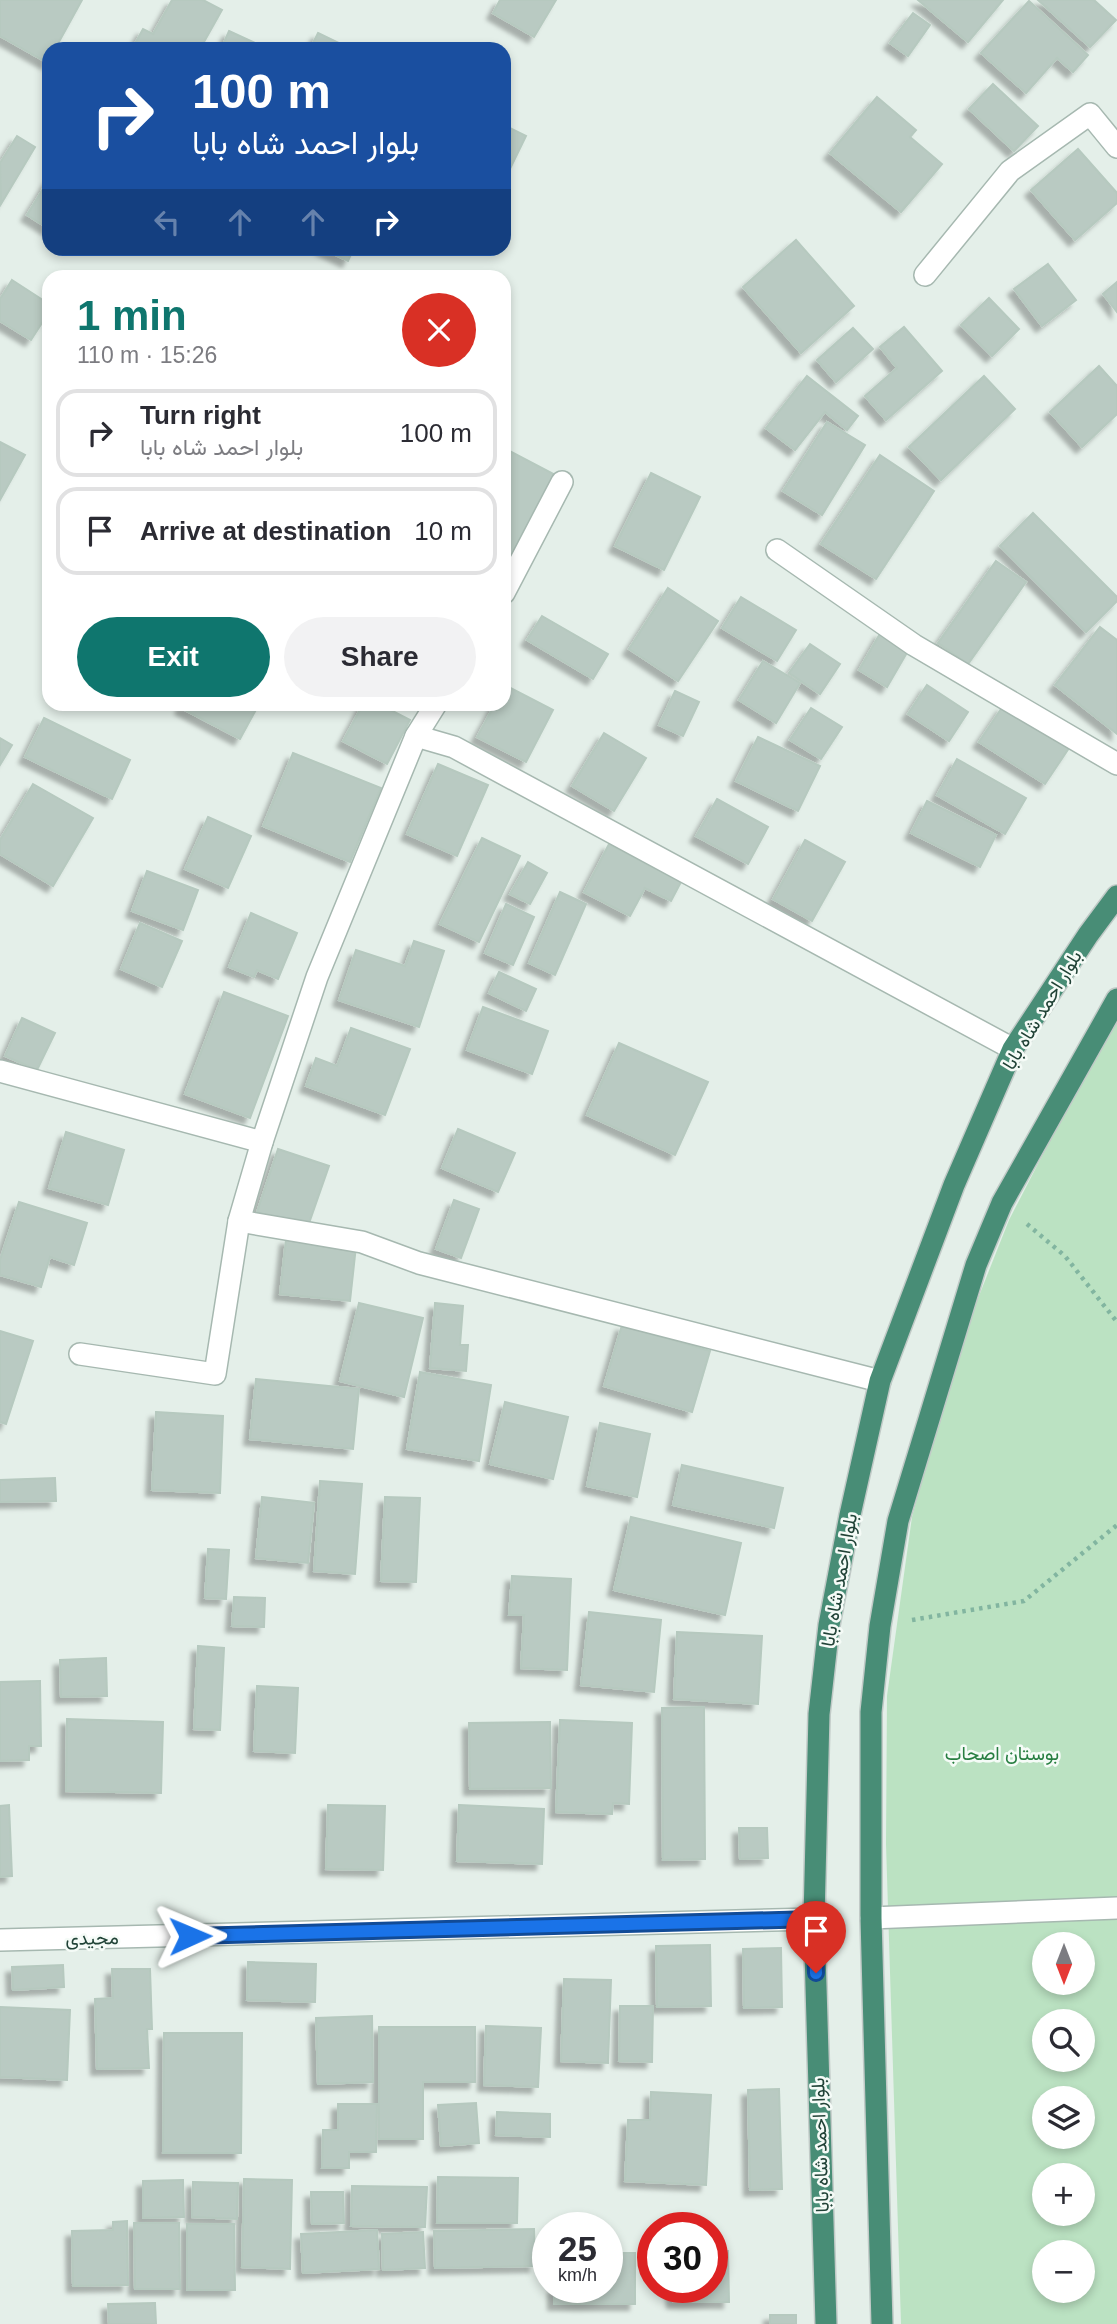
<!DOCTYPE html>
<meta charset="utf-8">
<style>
body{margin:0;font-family:Arial,Vazirmatn,sans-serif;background:#f2f2f3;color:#2b2b33;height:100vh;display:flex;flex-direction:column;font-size:26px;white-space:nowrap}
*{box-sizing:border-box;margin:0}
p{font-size:23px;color:#7c7c81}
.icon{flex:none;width:38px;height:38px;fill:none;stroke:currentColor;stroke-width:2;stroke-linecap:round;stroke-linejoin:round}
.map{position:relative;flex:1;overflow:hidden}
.details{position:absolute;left:42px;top:270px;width:469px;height:441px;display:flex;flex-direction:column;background:#fff;border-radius:21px;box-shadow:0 4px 10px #0003}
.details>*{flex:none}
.banner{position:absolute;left:42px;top:42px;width:469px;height:214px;border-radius:21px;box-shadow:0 4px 10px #0003;background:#1a4fa0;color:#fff;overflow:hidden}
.needle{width:46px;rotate:180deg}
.fabs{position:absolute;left:1032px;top:1932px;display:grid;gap:14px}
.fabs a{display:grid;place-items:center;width:63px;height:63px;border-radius:50%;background:#fff;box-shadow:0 4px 10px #0003;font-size:35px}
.speed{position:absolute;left:532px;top:2212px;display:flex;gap:14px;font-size:35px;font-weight:700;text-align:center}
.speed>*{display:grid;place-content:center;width:91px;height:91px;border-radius:50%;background:#fff;box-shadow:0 4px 10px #0003;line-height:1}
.speed small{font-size:18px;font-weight:400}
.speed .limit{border:10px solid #d22;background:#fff;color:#111}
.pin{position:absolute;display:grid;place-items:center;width:60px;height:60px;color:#fff;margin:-72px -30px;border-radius:50% 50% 50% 0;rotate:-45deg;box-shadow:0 0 7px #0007}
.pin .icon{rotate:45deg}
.me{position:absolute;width:77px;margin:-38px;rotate:89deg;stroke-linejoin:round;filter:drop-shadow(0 0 5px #0008)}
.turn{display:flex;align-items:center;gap:24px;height:147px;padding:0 35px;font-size:32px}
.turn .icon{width:91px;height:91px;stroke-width:2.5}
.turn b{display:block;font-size:49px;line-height:60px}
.lanes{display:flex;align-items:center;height:66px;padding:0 35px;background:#0003;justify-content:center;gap:35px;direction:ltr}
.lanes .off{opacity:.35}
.round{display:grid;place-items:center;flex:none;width:74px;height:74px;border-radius:37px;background:#f2f2f3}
.headline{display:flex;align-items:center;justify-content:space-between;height:119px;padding:0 35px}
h1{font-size:42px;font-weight:700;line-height:52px;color:#0f766e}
.cta{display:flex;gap:14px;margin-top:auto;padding:14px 35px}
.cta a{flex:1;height:80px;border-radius:42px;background:#0f766e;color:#fff;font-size:28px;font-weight:700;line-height:80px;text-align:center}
.cta a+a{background:#f2f2f3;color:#2b2b33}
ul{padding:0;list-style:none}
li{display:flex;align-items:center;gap:21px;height:88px;margin:0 14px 10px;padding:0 21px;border:4px solid #e1e1e2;border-radius:21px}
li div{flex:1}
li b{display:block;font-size:26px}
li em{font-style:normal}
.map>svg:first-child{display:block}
.green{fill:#bbe2c2;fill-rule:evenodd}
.building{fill:#b9cac2;stroke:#b6c9bf;stroke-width:2;filter:url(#shadow)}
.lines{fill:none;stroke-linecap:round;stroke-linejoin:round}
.minor-casing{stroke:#a6b8b0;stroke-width:24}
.trunk-casing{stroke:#c1cac7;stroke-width:24}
.path{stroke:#82b5a0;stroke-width:4.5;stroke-dasharray:3.5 5;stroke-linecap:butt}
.minor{stroke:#fff;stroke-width:21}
.trunk{stroke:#488d76;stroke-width:21}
.route-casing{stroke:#114b97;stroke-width:18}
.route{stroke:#1a73e8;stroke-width:12}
.labels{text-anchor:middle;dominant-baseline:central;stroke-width:5;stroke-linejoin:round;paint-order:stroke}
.street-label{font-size:19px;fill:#214337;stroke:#f5fbf7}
.park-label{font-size:19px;fill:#277e41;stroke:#f5fbf7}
</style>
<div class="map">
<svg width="1117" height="2324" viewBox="0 0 1117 2324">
<defs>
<filter id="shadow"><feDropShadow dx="-6" dy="6" stdDeviation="2" flood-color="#0004"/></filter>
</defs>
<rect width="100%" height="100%" fill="#e4efe9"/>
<path class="green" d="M 1117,1022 L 1117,2324 L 901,2324 L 886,1844 L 887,1696 L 912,1517 L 954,1359 L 1009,1220 L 1075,1092 ZM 1045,1944 L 1083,1944 L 1083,1983 L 1045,1983 ZM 1045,2021 L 1083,2021 L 1083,2060 L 1045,2060 ZM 1045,2098 L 1083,2098 L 1083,2137 L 1045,2137 ZM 1045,2175 L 1083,2175 L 1083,2214 L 1045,2214 ZM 1045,2252 L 1083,2252 L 1083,2291 L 1045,2291 Z"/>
<g class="building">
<polygon points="0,0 82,0 55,49 49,49 48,63 0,36"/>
<polygon points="172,0 203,0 222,10 200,49 132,49 143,29 153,34"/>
<polygon points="500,0 556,0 534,37 493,13"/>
<polygon points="918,0 1003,0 968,42"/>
<polygon points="1038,0 1094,0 1116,20 1090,47"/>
<polygon points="1029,1 1088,55 1073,72 1057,58 1026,93 981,53"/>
<polygon points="913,13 930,25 908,56 890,43"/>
<polygon points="229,31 268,49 221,49"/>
<polygon points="318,33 351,49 310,49"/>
<polygon points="993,84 1038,126 1014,151 969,109"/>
<polygon points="877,97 916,130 910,137 942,164 901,212 830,153"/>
<polygon points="504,125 526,136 504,181"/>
<polygon points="17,136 35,147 1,204 0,163"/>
<polygon points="1078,149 1117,193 1117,203 1075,240 1031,190"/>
<polygon points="49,179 49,229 27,215"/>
<polygon points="796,240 854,306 801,353 743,287"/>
<polygon points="321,248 354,248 348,261"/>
<polygon points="1048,264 1076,300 1042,326 1014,289"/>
<polygon points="12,280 49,304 49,312 31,340 0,321 0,299"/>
<polygon points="1117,282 1117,312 1103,294"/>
<polygon points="989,298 1019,329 992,356 961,325"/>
<polygon points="904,327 942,371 886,420 865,396 897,368 880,347"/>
<polygon points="853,328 873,349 836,382 817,360"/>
<polygon points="1099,366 1117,386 1117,414 1082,447 1050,412"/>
<polygon points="807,376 858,416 847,430 825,412 795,450 766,428"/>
<polygon points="984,376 1015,409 941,480 909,447"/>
<polygon points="827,422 865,445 822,515 783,491"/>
<polygon points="0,442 25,455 0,500"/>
<polygon points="504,448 559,477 514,559 504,553"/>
<polygon points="880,455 934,491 876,579 821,544"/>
<polygon points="651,473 700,497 664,570 615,546"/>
<polygon points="1033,513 1117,597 1117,601 1086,632 1000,546"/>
<polygon points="996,561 1026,582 968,664 938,643"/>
<polygon points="668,588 718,621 678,681 629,649"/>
<polygon points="741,597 796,630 777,661 722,628"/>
<polygon points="542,616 608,654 593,679 527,640"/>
<polygon points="1100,627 1117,640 1117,734 1055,685"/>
<polygon points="881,632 909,649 887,687 859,670"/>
<polygon points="810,644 840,664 820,694 789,673"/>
<polygon points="763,661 800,683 776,723 739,700"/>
<polygon points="505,685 553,710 526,762 477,737 495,704 504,704"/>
<polygon points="927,685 968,712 949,741 908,714"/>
<polygon points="675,691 699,702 683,736 659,725"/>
<polygon points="183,704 259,704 240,739 181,708"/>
<polygon points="363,704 379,704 410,720 387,764 343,741"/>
<polygon points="1003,706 1069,748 1045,784 979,742"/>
<polygon points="811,708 842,727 821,759 790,740"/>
<polygon points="44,718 130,760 112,799 25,757"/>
<polygon points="604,733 646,758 614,811 572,786"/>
<polygon points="758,737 820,766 798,811 736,781"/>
<polygon points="0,738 12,745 0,765"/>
<polygon points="293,753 381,788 350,862 263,826"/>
<polygon points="957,759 1026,798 1005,834 937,795"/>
<polygon points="438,764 488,785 457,856 407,834"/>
<polygon points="33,784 93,818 53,886 0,854 0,840"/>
<polygon points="717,799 768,827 748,864 696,836"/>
<polygon points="927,801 996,835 980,867 911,833"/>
<polygon points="208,817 251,836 228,888 185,869"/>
<polygon points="482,838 520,856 479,942 440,924"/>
<polygon points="805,840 845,862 812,921 773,899"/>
<polygon points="609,844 681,882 671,901 645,888 630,916 584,892"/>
<polygon points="528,862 547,873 530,904 510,894"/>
<polygon points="147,871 198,890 183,930 132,911"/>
<polygon points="560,892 586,904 555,975 529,963"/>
<polygon points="506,904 534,917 513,965 485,953"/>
<polygon points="251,913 297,933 278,979 257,970 254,977 229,967"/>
<polygon points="140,923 182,941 162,987 121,969"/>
<polygon points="414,941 444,951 419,1027 339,1000 356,950 405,966"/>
<polygon points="499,972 536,989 526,1011 489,993"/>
<polygon points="224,992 288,1016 250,1118 185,1094"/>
<polygon points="483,1007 548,1031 532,1074 467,1050"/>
<polygon points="22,1018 55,1033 37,1070 5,1056"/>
<polygon points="351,1028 410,1049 385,1115 306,1086 316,1058 337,1066"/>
<polygon points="619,1043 708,1082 675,1155 587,1115"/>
<polygon points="458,1129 515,1153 498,1192 442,1168"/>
<polygon points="66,1132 124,1150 108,1205 49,1188"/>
<polygon points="278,1149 329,1166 307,1229 257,1212"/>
<polygon points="454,1200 479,1209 461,1258 436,1249"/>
<polygon points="19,1202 87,1223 74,1265 50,1257 41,1287 0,1275 0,1260"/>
<polygon points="286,1239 356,1246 350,1301 280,1294"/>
<polygon points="359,1303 423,1318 404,1397 340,1381"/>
<polygon points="435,1303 463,1306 460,1345 468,1345 466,1371 430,1368"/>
<polygon points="622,1325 710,1351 692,1412 604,1386"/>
<polygon points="0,1331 33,1341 6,1424 0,1422"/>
<polygon points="420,1372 491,1385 479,1461 407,1449"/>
<polygon points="256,1379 359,1389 353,1449 250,1439"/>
<polygon points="505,1402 568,1417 553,1479 490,1464"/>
<polygon points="156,1412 223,1416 220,1493 152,1490"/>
<polygon points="600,1423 650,1434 637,1497 587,1486"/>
<polygon points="682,1465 783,1488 774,1528 673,1505"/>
<polygon points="55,1478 56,1501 0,1502 0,1480"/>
<polygon points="320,1481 362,1484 355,1574 314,1571"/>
<polygon points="262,1497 314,1503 308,1563 256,1558"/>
<polygon points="385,1497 420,1498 416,1582 381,1581"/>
<polygon points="631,1517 741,1543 725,1615 614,1590"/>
<polygon points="208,1549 229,1550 226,1599 205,1598"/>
<polygon points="512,1576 571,1579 567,1670 521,1668 524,1615 509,1615"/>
<polygon points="234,1597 265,1598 264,1627 232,1626"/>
<polygon points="589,1612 661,1620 654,1692 581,1685"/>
<polygon points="677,1632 762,1636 758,1704 674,1699"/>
<polygon points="198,1646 224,1648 220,1730 194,1729"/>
<polygon points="106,1658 107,1696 61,1697 60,1660"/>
<polygon points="40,1681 41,1746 29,1746 29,1760 0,1761 0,1682"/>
<polygon points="257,1686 298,1688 295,1753 254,1751"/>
<polygon points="704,1707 705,1859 663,1860 662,1708"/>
<polygon points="67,1719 163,1722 161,1793 66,1791"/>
<polygon points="560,1720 632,1723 629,1804 613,1803 612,1814 556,1812"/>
<polygon points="550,1722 551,1788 470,1789 469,1723"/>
<polygon points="9,1805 12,1876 0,1877 0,1806"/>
<polygon points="328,1805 385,1806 383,1870 326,1869"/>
<polygon points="459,1805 544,1809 542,1864 457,1861"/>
<polygon points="739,1828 767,1828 768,1858 740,1859"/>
<polygon points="710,1945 711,2006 657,2007 656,1946"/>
<polygon points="781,1948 782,2007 744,2008 743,1949"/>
<polygon points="248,1962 316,1964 315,2002 247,2000"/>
<polygon points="63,1965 64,1987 13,1990 12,1967"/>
<polygon points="112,1969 150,1969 152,2029 147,2029 149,2068 97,2069 95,1999 113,1998"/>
<polygon points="564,1979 611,1980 608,2063 561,2061"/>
<polygon points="620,2006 653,2006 652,2062 619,2061"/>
<polygon points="0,2007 70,2010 67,2080 0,2077"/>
<polygon points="372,2016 373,2082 318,2084 316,2018"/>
<polygon points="486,2026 541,2028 538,2087 484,2085"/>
<polygon points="379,2027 475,2027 475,2082 423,2082 423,2139 379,2139"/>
<polygon points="164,2033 242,2033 241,2153 163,2153"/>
<polygon points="779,2089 782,2189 750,2190 748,2090"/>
<polygon points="651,2092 711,2095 706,2185 625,2181 628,2120 650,2120"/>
<polygon points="476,2103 479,2143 441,2146 438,2105"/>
<polygon points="338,2104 377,2104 376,2152 349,2152 349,2168 322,2168 323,2130 338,2130"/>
<polygon points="497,2112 550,2114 550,2137 496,2135"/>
<polygon points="438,2177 518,2178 517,2223 437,2223"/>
<polygon points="244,2179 292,2180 290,2269 242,2267"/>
<polygon points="183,2180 184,2217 143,2218 143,2181"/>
<polygon points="193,2182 238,2183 237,2219 192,2217"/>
<polygon points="352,2186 427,2187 425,2227 351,2226"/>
<polygon points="311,2192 343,2192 344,2223 312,2224"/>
<polygon points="127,2221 128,2285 73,2286 72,2231 113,2230 113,2222"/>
<polygon points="134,2223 179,2223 180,2289 135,2289"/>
<polygon points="187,2224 234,2224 235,2290 187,2290"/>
<polygon points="534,2229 535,2266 435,2268 434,2231"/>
<polygon points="377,2230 379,2269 303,2273 301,2234"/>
<polygon points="423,2232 425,2268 383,2270 382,2234"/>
<polygon points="712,2251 728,2251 729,2302 673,2302 672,2287 712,2287"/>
<polygon points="607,2253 635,2253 635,2304 554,2304 554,2287 607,2287"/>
<polygon points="155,2303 156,2324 109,2324 108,2304"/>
<rect x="770" y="2315" width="26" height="9"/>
</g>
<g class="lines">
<defs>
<g id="minor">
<polyline points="925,275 1010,171 1090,114 1117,147"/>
<polyline points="777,550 914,645 1117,764"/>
<polyline points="504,593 562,482"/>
<polyline points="416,736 454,747 1013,1049"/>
<polyline points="0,1071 262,1142"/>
<polyline points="239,1221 362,1242 419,1263 880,1381"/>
<polyline points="80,1354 215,1374 239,1221 262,1142 317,977 416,736 436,704"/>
<polyline points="871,1918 1117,1908"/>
<polyline points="0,1940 814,1919"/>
</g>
<g id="trunk">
<polyline points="826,2324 814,1919 819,1714 829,1625 850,1515 880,1381 954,1185 1013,1049 1088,935 1117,896"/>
<polyline points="882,2324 871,1918 871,1712 880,1626 898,1521 976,1265 1002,1203 1117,999"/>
</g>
</defs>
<use href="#minor" class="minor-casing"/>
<use href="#trunk" class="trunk-casing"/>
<g class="path">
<polyline points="1027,1224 1065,1256 1117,1322"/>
<polyline points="912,1620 1024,1601 1117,1525"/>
</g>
<use href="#minor" class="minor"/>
<use href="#trunk" class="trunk"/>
</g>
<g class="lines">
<defs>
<polyline id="route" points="190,1936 814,1919 816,1973"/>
</defs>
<use href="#route" class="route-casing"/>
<use href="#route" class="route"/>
</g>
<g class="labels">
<g class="street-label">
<text transform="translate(1042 1010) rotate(-59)">بلوار احمد شاه بابا</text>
<text transform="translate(839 1580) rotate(-80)">بلوار احمد شاه بابا</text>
<text transform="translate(92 1938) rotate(-1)">مجیدی</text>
<text transform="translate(820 2145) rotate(-92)">بلوار احمد شاه بابا</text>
</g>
<g class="park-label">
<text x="1002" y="1753">بوستان اصحاب</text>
</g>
</g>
</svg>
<div class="fabs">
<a><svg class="needle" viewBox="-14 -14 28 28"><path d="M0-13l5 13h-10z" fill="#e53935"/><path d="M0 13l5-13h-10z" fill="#7c7c81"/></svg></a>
<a><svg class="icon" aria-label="search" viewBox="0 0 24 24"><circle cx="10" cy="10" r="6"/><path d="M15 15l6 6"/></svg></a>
<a><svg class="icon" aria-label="layers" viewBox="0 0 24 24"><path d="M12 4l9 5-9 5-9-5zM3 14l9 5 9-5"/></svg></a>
<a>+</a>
<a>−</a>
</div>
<div class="speed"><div>25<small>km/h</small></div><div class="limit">30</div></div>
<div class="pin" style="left:816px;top:1973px;background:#d93025"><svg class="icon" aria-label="arrive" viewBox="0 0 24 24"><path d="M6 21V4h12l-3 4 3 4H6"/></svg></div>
<svg class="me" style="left:190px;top:1936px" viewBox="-20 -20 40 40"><path d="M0-17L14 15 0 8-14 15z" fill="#1a73e8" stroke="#fff" stroke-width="4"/></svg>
<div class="banner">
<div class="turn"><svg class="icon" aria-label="right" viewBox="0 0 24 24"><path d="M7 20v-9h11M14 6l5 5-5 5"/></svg><div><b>100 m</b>بلوار احمد شاه بابا</div></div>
<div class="lanes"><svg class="icon off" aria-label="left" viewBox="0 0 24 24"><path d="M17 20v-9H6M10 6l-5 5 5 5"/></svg><svg class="icon off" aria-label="ahead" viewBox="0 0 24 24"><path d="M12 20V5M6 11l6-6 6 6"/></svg><svg class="icon off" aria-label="ahead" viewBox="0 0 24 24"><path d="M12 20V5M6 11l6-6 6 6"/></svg><svg class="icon" aria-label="right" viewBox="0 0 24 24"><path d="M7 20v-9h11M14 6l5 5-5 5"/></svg></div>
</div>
<section class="details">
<div class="headline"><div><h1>1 min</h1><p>110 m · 15:26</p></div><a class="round" style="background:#d93025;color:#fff"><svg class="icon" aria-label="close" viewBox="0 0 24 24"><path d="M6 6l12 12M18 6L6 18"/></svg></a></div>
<ul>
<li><svg class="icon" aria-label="right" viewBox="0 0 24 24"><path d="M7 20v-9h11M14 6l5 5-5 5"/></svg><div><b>Turn right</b><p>بلوار احمد شاه بابا</p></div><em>100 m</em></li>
<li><svg class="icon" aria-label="arrive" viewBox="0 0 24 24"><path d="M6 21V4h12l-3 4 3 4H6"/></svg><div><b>Arrive at destination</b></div><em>10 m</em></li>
</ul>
<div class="cta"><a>Exit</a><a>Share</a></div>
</section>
</div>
